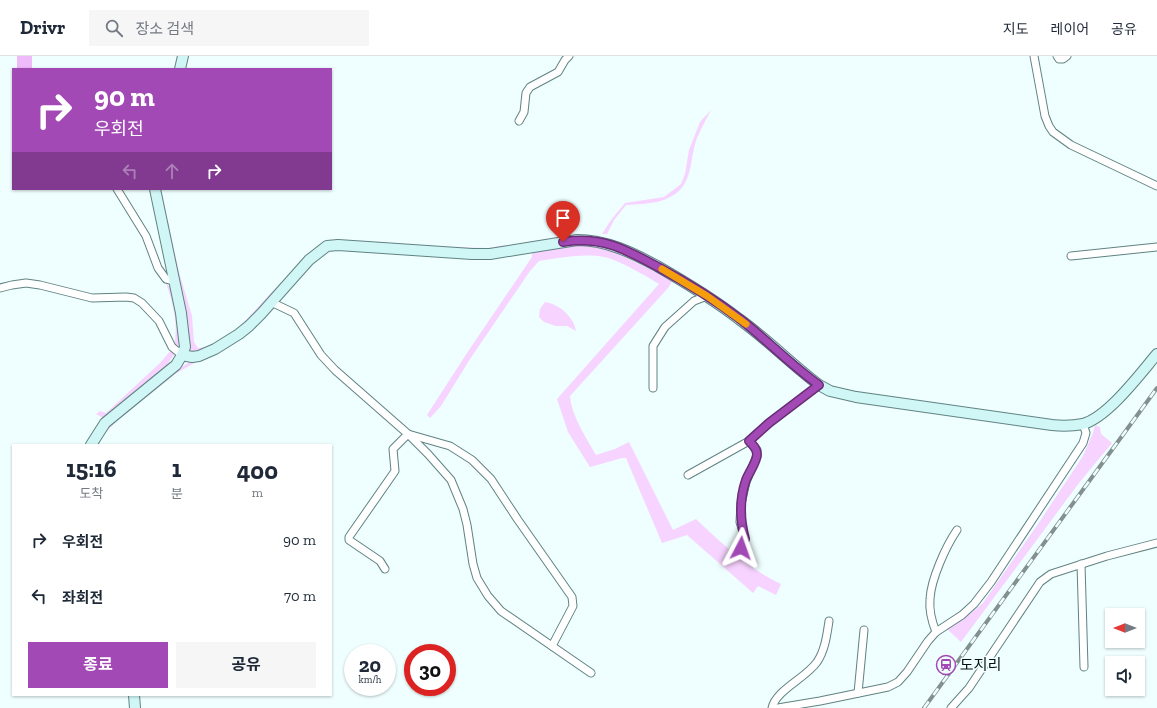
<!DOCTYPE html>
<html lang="ko">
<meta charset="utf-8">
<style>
body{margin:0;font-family:"Zilla Slab","Noto Sans KR",serif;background:#f6f6f7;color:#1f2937;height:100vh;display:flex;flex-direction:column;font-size:15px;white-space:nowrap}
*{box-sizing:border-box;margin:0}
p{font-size:13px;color:#747a83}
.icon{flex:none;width:22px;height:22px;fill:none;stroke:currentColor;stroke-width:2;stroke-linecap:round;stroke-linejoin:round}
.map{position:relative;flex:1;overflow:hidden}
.drawer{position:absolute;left:12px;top:388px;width:320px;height:252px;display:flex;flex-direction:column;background:#fff;border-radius:0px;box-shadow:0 1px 3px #0004}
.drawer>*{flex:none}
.guide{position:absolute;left:12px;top:12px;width:320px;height:122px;border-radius:0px;box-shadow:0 1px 3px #0004;background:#a249b5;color:#fff;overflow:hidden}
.needle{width:26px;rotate:270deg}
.buttons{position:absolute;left:1105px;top:552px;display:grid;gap:8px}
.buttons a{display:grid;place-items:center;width:40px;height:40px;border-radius:0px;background:#fff;box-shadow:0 1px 3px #0004;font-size:20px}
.speed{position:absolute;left:344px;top:588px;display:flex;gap:8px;font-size:20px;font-weight:700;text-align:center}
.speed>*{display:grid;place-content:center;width:52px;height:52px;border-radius:50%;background:#fff;box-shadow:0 1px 3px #0004;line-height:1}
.speed small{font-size:10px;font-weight:400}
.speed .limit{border:6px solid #d22;background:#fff;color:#111}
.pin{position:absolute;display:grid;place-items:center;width:34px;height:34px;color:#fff;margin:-41px -17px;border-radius:50% 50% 50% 0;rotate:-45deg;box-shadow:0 0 4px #0007}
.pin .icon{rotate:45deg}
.me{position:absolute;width:44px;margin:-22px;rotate:4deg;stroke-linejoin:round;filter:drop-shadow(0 0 3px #0008)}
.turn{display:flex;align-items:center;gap:14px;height:84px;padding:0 16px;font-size:18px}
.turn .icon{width:52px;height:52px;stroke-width:2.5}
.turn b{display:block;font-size:28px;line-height:34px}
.lanes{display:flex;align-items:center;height:38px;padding:0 16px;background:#0003;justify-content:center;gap:20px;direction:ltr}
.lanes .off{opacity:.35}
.eta{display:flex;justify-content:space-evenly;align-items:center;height:68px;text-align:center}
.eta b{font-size:24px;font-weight:700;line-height:28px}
.action{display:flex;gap:8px;margin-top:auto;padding:8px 16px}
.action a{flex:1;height:46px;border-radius:0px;background:#a249b5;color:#fff;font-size:16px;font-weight:700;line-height:46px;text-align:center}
.action a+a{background:#f6f6f7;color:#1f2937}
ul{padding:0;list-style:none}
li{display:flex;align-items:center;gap:12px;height:56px;padding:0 16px}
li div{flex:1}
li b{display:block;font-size:15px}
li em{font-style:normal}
header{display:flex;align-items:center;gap:24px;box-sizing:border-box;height:56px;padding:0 20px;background:#fff;border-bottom:1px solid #e0e1e3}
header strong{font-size:19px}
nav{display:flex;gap:22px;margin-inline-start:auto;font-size:14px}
.search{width:280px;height:36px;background:#f6f6f7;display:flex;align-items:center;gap:10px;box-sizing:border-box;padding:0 14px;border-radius:0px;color:#747a83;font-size:15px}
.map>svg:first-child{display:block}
.green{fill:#f7d3ff}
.water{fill:#eebaf9}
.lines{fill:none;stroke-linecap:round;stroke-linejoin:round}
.street-casing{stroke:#608382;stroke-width:9}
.secondary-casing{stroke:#608382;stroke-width:12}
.street{stroke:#fff;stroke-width:7}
.secondary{stroke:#d1f6f6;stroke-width:10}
.rail-casing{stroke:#829090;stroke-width:4}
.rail{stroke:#effefe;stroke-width:2.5;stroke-dasharray:8;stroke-linecap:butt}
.route-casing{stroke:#692f76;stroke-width:10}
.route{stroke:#a249b5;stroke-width:7}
.slow{stroke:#f59e0b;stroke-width:7}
.labels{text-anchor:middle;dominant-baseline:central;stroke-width:3;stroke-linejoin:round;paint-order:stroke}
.poi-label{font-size:15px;fill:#051212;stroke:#effefe;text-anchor:start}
</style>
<header>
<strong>Drivr</strong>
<div class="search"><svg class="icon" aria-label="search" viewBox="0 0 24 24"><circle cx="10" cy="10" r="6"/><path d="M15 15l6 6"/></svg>장소 검색</div>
<nav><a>지도</a><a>레이어</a><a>공유</a></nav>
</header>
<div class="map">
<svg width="1157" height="652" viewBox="0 0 1157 652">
<rect width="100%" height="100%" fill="#effefe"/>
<g class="green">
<path d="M 711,54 C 706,63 701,73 697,82 C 688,106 695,131 666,143 C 654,148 639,148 626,149 L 614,164 L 607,178 L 602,178 L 611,164 L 625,147 L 664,141 L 681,128 L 685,118 L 689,94 L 700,66 Z"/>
<path d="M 158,133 L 161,133 L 179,216 L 192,260 L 194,286 L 198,292 C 212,291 224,281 235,274 C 229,289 206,292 192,297 L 187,290 Z"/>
<polygon points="337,184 451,191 488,192 506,189 506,193 494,195 328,187"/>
<path d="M 581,189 L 602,191 L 614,196 L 673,224 L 668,232 L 570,340 C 571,359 587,383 596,399 L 615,393 L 629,386 L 673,474 L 696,463 C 720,486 750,514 781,528 L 776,539 L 758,530 L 753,537 L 687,479 L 662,487 L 626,402 L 622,402 L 590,411 L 568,376 L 557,343 L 659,228 C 648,221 617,203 604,201 C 584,197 558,202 539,205 L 530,215 L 470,303 L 441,350 L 430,362 L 427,359 L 469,294 L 532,201 L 532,197 Z"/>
<path d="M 310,199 L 234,279 L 236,274 C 261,249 283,222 310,199 Z"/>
<path d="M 165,225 L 174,237 L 180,288 L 177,293 L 174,291 C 179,270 173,245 165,225 Z"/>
<path d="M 545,246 C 559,248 574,261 576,275 L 567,270 L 556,270 L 544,266 L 539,261 L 540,253 Z"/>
<polygon points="172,293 175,297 164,313 107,361 103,362 96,358 100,355 106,357 160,307"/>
<polygon points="197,302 198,305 175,318 118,364 101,381 97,389 94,389 103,374 174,315"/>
<polygon points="1095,369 1100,371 1101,378 1112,387 1079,427 961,586 947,573 967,560 983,547 1038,468 1083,400 1093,377"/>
</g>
<rect class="water" x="17" y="0" width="15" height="13"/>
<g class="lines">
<defs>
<g id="street">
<polyline points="1034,0 1045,60 1049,70 1053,76 1071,89 1157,130"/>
<polyline points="1057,0 1059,3 1063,3 1067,0"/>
<polyline points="519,65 524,56 526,37 530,31 558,16 565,4 569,0"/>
<polyline points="117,133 146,180 158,212 166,223 175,225"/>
<polyline points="1071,200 1157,191"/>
<polyline points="0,232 12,229 26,227 40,229 92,242 126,241 134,242 142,247 159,265 172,291 182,299"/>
<polyline points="271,246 294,257 321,299 335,314 408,378 428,398 451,424 463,453 467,469 473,508 477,522 488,540 501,555 591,617"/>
<polyline points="653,332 653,290 665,271 694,245 707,240"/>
<polyline points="688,419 749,385 769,367 819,329"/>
<polyline points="741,492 745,483 740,466 741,448 746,426 757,400 757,394 749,385"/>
<polyline points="1081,508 1084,611"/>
<polyline points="385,513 380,505 349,484 349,481 395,415 393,393 408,378 450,390 472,404 491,423 518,464 572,541 573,550 552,590"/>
<path d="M 936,576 C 932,566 929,554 930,543 C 931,523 946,490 957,474"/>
<polyline points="858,637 864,574"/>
<path d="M 772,652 C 776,634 806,622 817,606 C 825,595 827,578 829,565"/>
<polyline points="778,652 820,645 888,631 898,626 907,616 928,585 936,576 962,559 974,548 991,526 1083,387 1086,377 1083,368"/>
<polyline points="951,652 969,632 1040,526 1051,518 1107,500 1157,487"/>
</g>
<g id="secondary">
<polyline points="180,13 183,0"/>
<path d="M 182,299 L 192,301 L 199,300 L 215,293 L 239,278 L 249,270 L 261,258 L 309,204 L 327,190 L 338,189 L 472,198 L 490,198 L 577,184 C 606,184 631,196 657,210 C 685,226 713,243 739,263 C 767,283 791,308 819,329 L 830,335 L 856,341 L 1052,369 C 1062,370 1072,370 1083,368 C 1108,361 1140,318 1157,298"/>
<polyline points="91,389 105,367 176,309 182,299 185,291 184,283 181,257 155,133"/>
<polyline points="134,639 135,652"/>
</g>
</defs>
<use href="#street" class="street-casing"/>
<use href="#secondary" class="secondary-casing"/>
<use href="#street" class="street"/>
<use href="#secondary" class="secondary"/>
<defs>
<polyline id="rail" points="924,652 1157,332"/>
</defs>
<use href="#rail" class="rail-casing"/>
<use href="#rail" class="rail"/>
</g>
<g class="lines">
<defs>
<path id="route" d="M 563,186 C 602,180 625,193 658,211 C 686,226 714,243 740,263 C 767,284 791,309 819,329 L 769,367 L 749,385 C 753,389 757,393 757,398 C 757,406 749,416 746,424 C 739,444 740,464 745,483 L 741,492"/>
</defs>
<use href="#route" class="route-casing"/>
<use href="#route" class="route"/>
<polyline class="slow" points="662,213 707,240 746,268"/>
</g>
<defs>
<symbol id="station-ring" viewBox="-11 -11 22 22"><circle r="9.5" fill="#effefe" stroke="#a249b5" stroke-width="1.5"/><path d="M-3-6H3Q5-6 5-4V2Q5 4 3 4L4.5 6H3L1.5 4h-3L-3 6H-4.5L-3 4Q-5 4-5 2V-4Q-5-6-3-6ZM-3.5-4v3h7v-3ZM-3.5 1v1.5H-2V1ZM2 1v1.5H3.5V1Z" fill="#a249b5"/></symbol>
</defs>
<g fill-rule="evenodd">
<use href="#station-ring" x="935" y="598" width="22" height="22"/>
</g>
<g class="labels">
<g class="poi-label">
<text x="960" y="609">도지리</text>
</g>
</g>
</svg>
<div class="buttons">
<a><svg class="needle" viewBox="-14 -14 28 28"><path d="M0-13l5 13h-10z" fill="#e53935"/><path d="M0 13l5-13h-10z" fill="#747a83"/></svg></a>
<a><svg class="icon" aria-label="sound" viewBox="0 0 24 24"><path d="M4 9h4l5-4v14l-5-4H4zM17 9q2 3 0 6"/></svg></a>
</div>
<div class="speed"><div>20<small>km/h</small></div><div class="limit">30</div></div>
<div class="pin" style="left:563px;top:186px;background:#d93025"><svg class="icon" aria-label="arrive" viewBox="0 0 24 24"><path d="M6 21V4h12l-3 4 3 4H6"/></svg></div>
<svg class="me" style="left:741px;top:492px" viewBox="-20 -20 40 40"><path d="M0-17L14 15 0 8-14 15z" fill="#a249b5" stroke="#fff" stroke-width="4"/></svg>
<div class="guide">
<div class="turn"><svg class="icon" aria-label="right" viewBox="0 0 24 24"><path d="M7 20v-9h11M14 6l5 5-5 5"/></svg><div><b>90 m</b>우회전</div></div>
<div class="lanes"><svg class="icon off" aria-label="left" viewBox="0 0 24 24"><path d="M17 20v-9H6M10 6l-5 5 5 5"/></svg><svg class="icon off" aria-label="ahead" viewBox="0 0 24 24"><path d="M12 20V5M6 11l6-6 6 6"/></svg><svg class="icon" aria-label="right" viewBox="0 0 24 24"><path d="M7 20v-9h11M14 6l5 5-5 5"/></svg></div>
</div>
<section class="drawer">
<div class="eta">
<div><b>15:16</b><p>도착</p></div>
<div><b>1</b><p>분</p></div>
<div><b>400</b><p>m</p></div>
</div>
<ul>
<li><svg class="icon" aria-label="right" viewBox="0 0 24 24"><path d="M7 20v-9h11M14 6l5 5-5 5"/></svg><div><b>우회전</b></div><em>90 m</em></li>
<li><svg class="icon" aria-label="left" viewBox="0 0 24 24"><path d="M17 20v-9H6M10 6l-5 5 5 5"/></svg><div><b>좌회전</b></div><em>70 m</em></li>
</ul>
<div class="action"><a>종료</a><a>공유</a></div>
</section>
</div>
